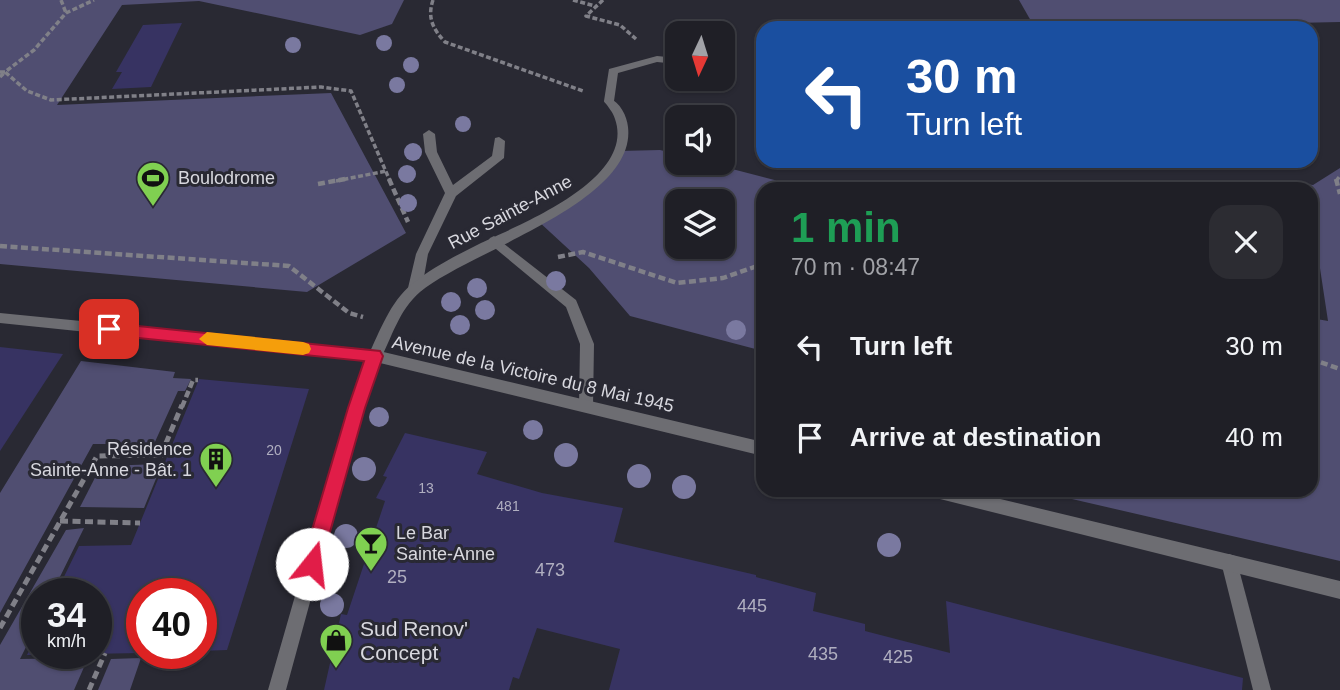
<!DOCTYPE html>
<meta charset="utf-8">
<style>
body{margin:0;font-family:Helvetica,sans-serif;background:#2c2c32;color:#f1f3f6;height:100vh;display:flex;flex-direction:column;font-size:26px;white-space:nowrap}
*{box-sizing:border-box;margin:0}
p{font-size:23px;color:#a1a2a7}
.icon{flex:none;width:38px;height:38px;fill:none;stroke:currentColor;stroke-width:2;stroke-linecap:round;stroke-linejoin:round}
.map{position:relative;flex:1;overflow:hidden}
.details{position:absolute;left:756px;top:182px;width:562px;height:315px;display:flex;flex-direction:column;background:#1f1f26;border-radius:21px;box-shadow:0 2px 5px #0004,0 0 0 2px #3c3d43}
.details>*{flex:none}
.guide{position:absolute;left:756px;top:21px;width:562px;height:147px;border-radius:21px;box-shadow:0 2px 5px #0004,0 0 0 2px #3c3d43;background:#1a4fa0;color:#fff;overflow:hidden}
.needle{width:46px;rotate:184deg}
.controls{position:absolute;left:665px;top:21px;display:grid;gap:14px}
.controls a{display:grid;place-items:center;width:70px;height:70px;border-radius:14px;background:#1f1f26;box-shadow:0 2px 5px #0004,0 0 0 2px #3c3d43;font-size:35px}
.speed{position:absolute;left:21px;top:578px;display:flex;gap:14px;font-size:35px;font-weight:700;text-align:center}
.speed>*{display:grid;place-content:center;width:91px;height:91px;border-radius:50%;background:#1f1f26;box-shadow:0 2px 5px #0004,0 0 0 2px #3c3d43;line-height:1}
.speed small{font-size:18px;font-weight:400}
.speed .limit{border:10px solid #d22;background:#fff;color:#111}
.pin{position:absolute;display:grid;place-items:center;width:60px;height:60px;color:#fff;margin:-30px;border-radius:14px;box-shadow:0 4px 10px #0006}
.me{position:absolute;width:77px;margin:-38px;rotate:16deg;stroke-linejoin:round;filter:drop-shadow(0 0 5px #0008)}
.turn{display:flex;align-items:center;gap:24px;height:147px;padding:0 35px;font-size:32px}
.turn .icon{width:91px;height:91px;stroke-width:2.5}
.turn b{display:block;font-size:49px;line-height:60px}
.round{display:grid;place-items:center;flex:none;width:74px;height:74px;border-radius:21px;background:#2c2c32}
.summary{display:flex;align-items:center;justify-content:space-between;height:119px;padding:0 35px}
h1{font-size:42px;font-weight:700;line-height:52px;color:#1e9e55}
ul{padding:0;list-style:none}
li{display:flex;align-items:center;gap:21px;height:91px;padding:0 35px}
li div{flex:1}
li b{display:block;font-size:26px}
li em{font-style:normal}
.map>svg:first-child{display:block}
.green{fill:#504e71;fill-rule:evenodd}
.building{fill:#373362}
.lines{fill:none;stroke-linecap:round;stroke-linejoin:round}
.path-far2{stroke:#808088;stroke-width:3.5;stroke-dasharray:5 2.5;stroke-linecap:butt}
.path-far1{stroke:#808088;stroke-width:4.5;stroke-dasharray:7 3.5;stroke-linecap:butt}
.path{stroke:#808088;stroke-width:5;stroke-dasharray:8 4.5;stroke-linecap:butt}
.service{fill:#6d6d72;fill-rule:evenodd}
.minor{fill:#6d6d72;fill-rule:evenodd}
.tertiary{fill:#6d6d72;fill-rule:evenodd}
.tree{fill:#7a79a0}
.route{fill:#e11d48;stroke:#92132f;stroke-width:2}
.slow{fill:#f59e0b}
.labels{text-anchor:middle;dominant-baseline:central;stroke-width:6;stroke-linejoin:round;paint-order:stroke}
.number-label{font-size:14px;fill:#b0afc0}
.poi-label{font-size:18px;fill:#d8d8df;stroke:#292933;text-anchor:start}
.street-label{font-size:18px;fill:#d8d8df;stroke:#292933}
.near-number-label{font-size:18px;fill:#b0afc0}
.near-poi-label{font-size:21px;fill:#d8d8df;stroke:#292933;text-anchor:start}
</style>
<div class="map">
<svg width="1340" height="690" viewBox="0 0 1340 690">
<rect width="100%" height="100%" fill="#292933"/>
<g class="green">
<polygon points="0,0 404,0 392,24 360,35 199,1 122,5 57,105 331,93 406,233 307,292 0,264"/>
<polygon points="1019,0 1340,0 1340,22 1035,28"/>
<path d="M 660,150 L 677,154 L 677,163 L 709,163 L 809,189 L 763,189 L 763,351 L 630,316 L 589,268 L 537,220 L 579,196 L 619,151 ZM 677,201 L 723,201 L 723,247 L 677,247 Z"/>
<polygon points="1340,168 1340,561 1033,490 1311,490 1311,318 1328,321 1311,209 1311,189 1308,189 1307,184 1313,185"/>
<polygon points="81,361 175,372 173,378 191,379 185,391 178,391 154,444 93,444 0,613 0,493"/>
<polygon points="162,464 144,508 80,507 101,466"/>
<polygon points="84,528 52,593 37,593 37,625 20,659 88,658 74,690 0,690 0,645 66,530"/>
<polygon points="141,658 130,690 98,690 111,659"/>
</g>
<g class="building">
<polygon points="182,23 151,87 112,89 122,72 116,72 143,25"/>
<polygon points="0,347 63,354 0,451"/>
<polygon points="199,379 309,389 227,650 201,651 201,593 142,593 142,653 27,655 37,635 37,653 96,653 96,593 56,593 79,546 131,545"/>
<polygon points="405,433 487,452 477,474 542,493 623,508 614,542 756,575 756,577 816,593 813,611 865,624 865,631 950,653 946,601 1243,678 1242,690 609,690 620,649 537,628 519,679 513,677 509,690 324,690 341,614 347,615 385,501 376,498 387,477 383,476"/>
</g>
<g class="lines">
<g class="path-far2">
<polyline points="61,0 66,13"/>
<path d="M 433,0 C 427,18 433,29 445,42 L 583,91"/>
<polyline points="573,0 595,6"/>
<polyline points="603,0 586,16 620,25 636,39"/>
<polyline points="0,72 5,72 34,50 66,13 94,0"/>
<polyline points="0,77 5,72 27,91 51,100 321,87 351,91 390,181"/>
<polyline points="336,181 386,171"/>
<polyline points="1336,181 1340,176"/>
</g>
<g class="path-far1">
<polyline points="389,179 408,222"/>
<polyline points="1336,179 1340,194"/>
<polyline points="318,184 345,179"/>
<polyline points="0,246 289,266 349,313 363,317"/>
<polyline points="558,257 583,252 677,283 723,278 763,264"/>
<polyline points="1311,359 1340,369"/>
<polyline points="182,407 193,380 198,380"/>
</g>
<g class="path">
<polyline points="161,455 182,405"/>
<polyline points="60,521 140,523"/>
<polyline points="0,628 97,456 168,455"/>
<polyline points="89,690 105,653"/>
</g>
<g class="service">
<polygon points="657,56 677,58 677,64 657,62 618,73 614,101 609,104 605,103 604,101 609,69"/>
<polygon points="429,130 435,134 437,152 453,185 492,156 495,138 499,137 505,141 504,158 456,196 428,254 422,288 415,293 408,288 416,254 445,193 425,152 423,134"/>
<polygon points="494,236 576,300 594,344 593,406 591,411 586,412 581,411 579,406 580,344 566,307 490,244 488,241 490,238"/>
</g>
<g class="minor">
<path d="M 609,98 C 620,102 627,116 628,127 C 637,203 469,251 420,292 C 399,310 392,337 380,360 L 370,360 L 368,356 C 380,331 390,302 412,284 C 433,267 457,255 481,243 C 521,224 636,179 615,119 C 613,112 608,107 604,101 Z"/>
<polygon points="1229,554 1235,556 1237,562 1271,690 1253,690 1221,562 1223,556"/>
</g>
<g class="tertiary">
<polygon points="0,313 375,350 763,442 763,456 380,363 363,408 286,690 268,690 349,408 366,361 0,323"/>
<polygon points="924,490 963,490 1340,581 1340,599 932,497 926,495"/>
</g>
</g>
<g class="tree">
<circle cx="384" cy="43" r="8"/>
<circle cx="293" cy="45" r="8"/>
<circle cx="411" cy="65" r="8"/>
<circle cx="397" cy="85" r="8"/>
<circle cx="463" cy="124" r="8"/>
<circle cx="413" cy="152" r="9"/>
<circle cx="407" cy="174" r="9"/>
<circle cx="408" cy="203" r="9"/>
<circle cx="556" cy="281" r="10"/>
<circle cx="477" cy="288" r="10"/>
<circle cx="451" cy="302" r="10"/>
<circle cx="485" cy="310" r="10"/>
<circle cx="460" cy="325" r="10"/>
<circle cx="736" cy="330" r="10"/>
<circle cx="379" cy="417" r="10"/>
<circle cx="533" cy="430" r="10"/>
<circle cx="566" cy="455" r="12"/>
<circle cx="364" cy="469" r="12"/>
<circle cx="639" cy="476" r="12"/>
<circle cx="684" cy="487" r="12"/>
<circle cx="346" cy="536" r="12"/>
<circle cx="889" cy="545" r="12"/>
<circle cx="332" cy="605" r="12"/>
</g>
<polygon class="route" points="109,323 380,351 383,356 365,408 319,571 312,574 305,571 302,564 348,408 364,361 109,335 101,329"/>
<polygon class="slow" points="207,332 303,342 309,344 311,349 309,353 303,355 207,345 199,339"/>
<defs>
<symbol id="stadium-pin" viewBox="-11 -11 22 30"><path d="M0 17L-7.5 6A9.5 9.5 0 1 1 7.5 6Z" fill="#80d051" stroke="#292933"/><path d="M0-5a6.5 5 0 1 0 0 10a6.5 5 0 1 0 0-10ZM-3.5-1.8h7v3.6h-7Z" fill="#111"/></symbol>
<symbol id="building-pin" viewBox="-11 -11 22 30"><path d="M0 17L-7.5 6A9.5 9.5 0 1 1 7.5 6Z" fill="#80d051" stroke="#292933"/><path d="M-4-6H4V6H1V3H-1V6H-4ZM-2.5-4.3h1.7v1.8h-1.7ZM.8-4.3h1.7v1.8H.8ZM-2.5-1h1.7V.8h-1.7ZM.8-1h1.7V.8H.8Z" fill="#111"/></symbol>
<symbol id="bar-pin" viewBox="-11 -11 22 30"><path d="M0 17L-7.5 6A9.5 9.5 0 1 1 7.5 6Z" fill="#80d051" stroke="#292933"/><path d="M-6-5H6L.8 .8V4.5H3.5V6h-7V4.5H-.8V.8Z" fill="#111"/></symbol>
<symbol id="shop-pin" viewBox="-11 -11 22 30"><path d="M0 17L-7.5 6A9.5 9.5 0 1 1 7.5 6Z" fill="#80d051" stroke="#292933"/><path d="M-5-2.5h2.3a2.7 3.5 0 0 1 5.4 0H5L5.5 6h-11ZM-1.5-2.5h3a1.5 2.3 0 0 0-3 0Z" fill="#111"/></symbol>
</defs>
<g fill-rule="evenodd">
<use href="#stadium-pin" x="134" y="159" width="38" height="52"/>
<use href="#building-pin" x="197" y="440" width="38" height="52"/>
<use href="#bar-pin" x="352" y="524" width="38" height="52"/>
<use href="#shop-pin" x="317" y="621" width="38" height="52"/>
</g>
<g class="labels">
<g class="number-label">
<text x="274" y="450">20</text>
<text x="426" y="488">13</text>
<text x="508" y="506">481</text>
</g>
<g class="poi-label">
<text x="178" y="178">Boulodrome</text>
<text x="192" y="449" text-anchor="end">Résidence<tspan x="192" dy="21">Sainte-Anne - Bât. 1</tspan></text>
<text x="396" y="533">Le Bar<tspan x="396" dy="21">Sainte-Anne</tspan></text>
</g>
<g class="street-label">
<text transform="translate(510 212) rotate(-28)">Rue Sainte-Anne</text>
<text transform="translate(533 374) rotate(13)">Avenue de la Victoire du 8 Mai 1945</text>
</g>
<g class="near-number-label">
<text x="550" y="570">473</text>
<text x="397" y="577">25</text>
<text x="752" y="606">445</text>
<text x="823" y="654">435</text>
<text x="898" y="657">425</text>
</g>
<g class="near-poi-label">
<text x="360" y="628">Sud Renov'<tspan x="360" dy="24">Concept</tspan></text>
</g>
</g>
</svg>
<div class="controls">
<a><svg class="needle" viewBox="-14 -14 28 28"><path d="M0-13l5 13h-10z" fill="#e53935"/><path d="M0 13l5-13h-10z" fill="#a1a2a7"/></svg></a>
<a><svg class="icon" aria-label="sound" viewBox="0 0 24 24"><path d="M4 9h4l5-4v14l-5-4H4zM17 9q2 3 0 6"/></svg></a>
<a><svg class="icon" aria-label="layers" viewBox="0 0 24 24"><path d="M12 4l9 5-9 5-9-5zM3 14l9 5 9-5"/></svg></a>
</div>
<div class="speed"><div>34<small>km/h</small></div><div class="limit">40</div></div>
<div class="pin" style="left:109px;top:329px;background:#d93025"><svg class="icon" aria-label="arrive" viewBox="0 0 24 24"><path d="M6 21V4h12l-3 4 3 4H6"/></svg></div>
<svg class="me" style="left:312px;top:564px" viewBox="-20 -20 40 40"><circle r="19" fill="#fff"/><path d="M0-13L10 11 0 6-10 11z" fill="#e11d48"/></svg>
<div class="guide">
<div class="turn"><svg class="icon" aria-label="left" viewBox="0 0 24 24"><path d="M17 20v-9H6M10 6l-5 5 5 5"/></svg><div><b>30 m</b>Turn left</div></div>
</div>
<section class="details">
<div class="summary"><div><h1>1 min</h1><p>70 m · 08:47</p></div><a class="round"><svg class="icon" aria-label="close" viewBox="0 0 24 24"><path d="M6 6l12 12M18 6L6 18"/></svg></a></div>
<ul>
<li><svg class="icon" aria-label="left" viewBox="0 0 24 24"><path d="M17 20v-9H6M10 6l-5 5 5 5"/></svg><div><b>Turn left</b></div><em>30 m</em></li>
<li><svg class="icon" aria-label="arrive" viewBox="0 0 24 24"><path d="M6 21V4h12l-3 4 3 4H6"/></svg><div><b>Arrive at destination</b></div><em>40 m</em></li>
</ul>
</section>
</div>
